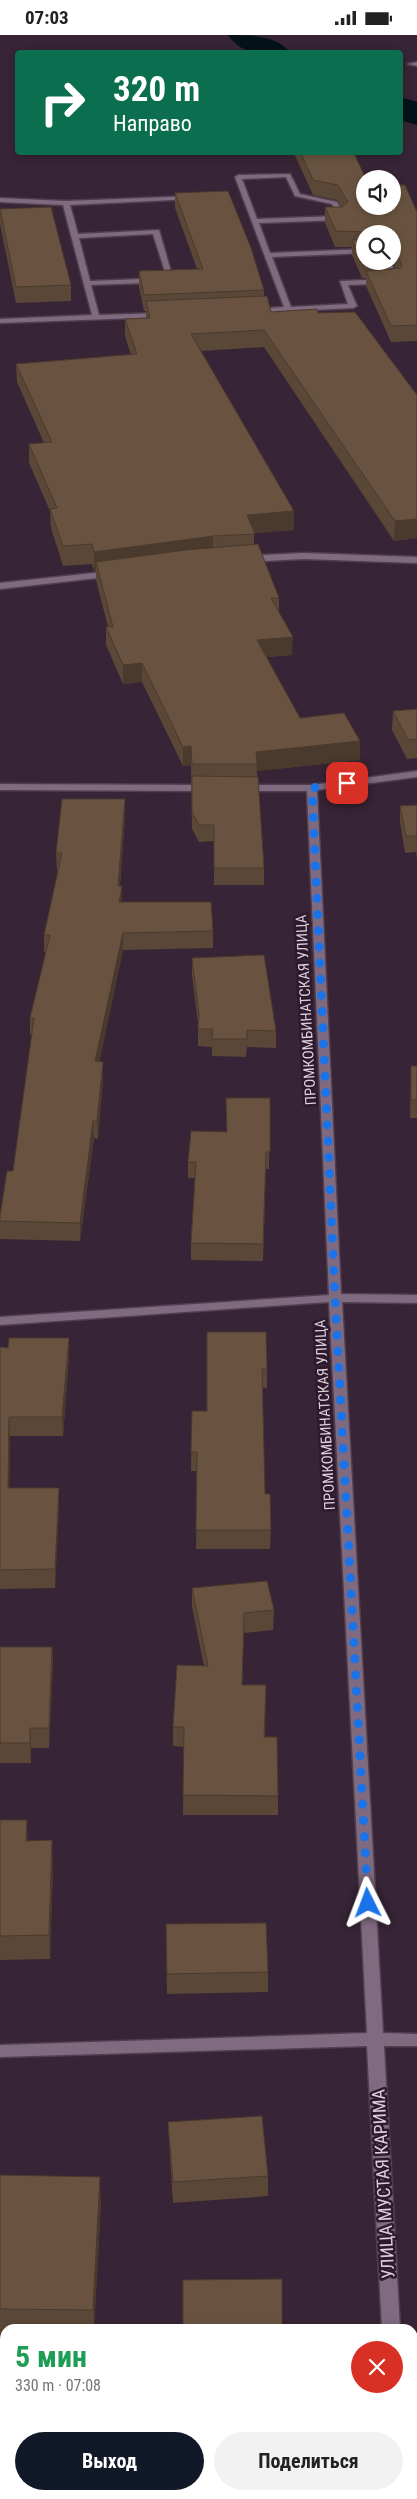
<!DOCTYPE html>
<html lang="ru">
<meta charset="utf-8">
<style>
body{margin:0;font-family:"Roboto Condensed",sans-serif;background:#f2f2f2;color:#222;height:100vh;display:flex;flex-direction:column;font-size:19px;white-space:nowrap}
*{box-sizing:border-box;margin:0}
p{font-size:16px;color:#767676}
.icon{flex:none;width:28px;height:28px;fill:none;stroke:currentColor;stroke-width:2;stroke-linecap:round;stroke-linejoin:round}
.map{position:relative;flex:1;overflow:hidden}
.drawer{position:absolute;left:0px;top:2289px;width:418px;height:176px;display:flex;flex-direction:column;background:#fff;border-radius:15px 15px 0 0;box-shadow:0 2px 8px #0003}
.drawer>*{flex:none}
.hud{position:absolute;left:15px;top:15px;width:388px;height:105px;border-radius:5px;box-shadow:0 2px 8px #0003;background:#0b6e4f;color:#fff;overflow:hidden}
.buttons{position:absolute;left:356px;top:135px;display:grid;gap:10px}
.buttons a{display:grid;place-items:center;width:45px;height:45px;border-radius:50%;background:#fff;box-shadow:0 2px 8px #0003;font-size:25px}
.pin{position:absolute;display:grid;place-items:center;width:42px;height:42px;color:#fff;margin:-21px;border-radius:10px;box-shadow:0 2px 8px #0006}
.me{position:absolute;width:55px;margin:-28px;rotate:357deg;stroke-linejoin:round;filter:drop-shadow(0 0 4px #0008)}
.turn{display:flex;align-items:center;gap:18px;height:105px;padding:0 15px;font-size:22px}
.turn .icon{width:65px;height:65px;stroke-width:2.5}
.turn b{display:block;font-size:35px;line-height:42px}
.round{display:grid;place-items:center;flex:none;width:52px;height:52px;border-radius:26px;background:#f2f2f2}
.headline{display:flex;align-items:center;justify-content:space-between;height:85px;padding:0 15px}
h1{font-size:30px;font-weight:700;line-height:38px;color:#1e9e55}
.action{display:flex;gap:10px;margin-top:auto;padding:10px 15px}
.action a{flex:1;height:58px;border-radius:30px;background:#111827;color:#fff;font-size:20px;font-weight:700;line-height:58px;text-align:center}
.action a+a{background:#f2f2f2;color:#222}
.status{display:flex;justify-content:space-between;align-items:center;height:35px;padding:0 25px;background:#fff;direction:ltr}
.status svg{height:14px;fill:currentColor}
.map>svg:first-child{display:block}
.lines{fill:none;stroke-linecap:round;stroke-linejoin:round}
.river{fill:#051219;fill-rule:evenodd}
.lane-casing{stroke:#503f4f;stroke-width:3}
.street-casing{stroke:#503f4f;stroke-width:3}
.lane{fill:#806a7f;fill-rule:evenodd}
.street{fill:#806a7f;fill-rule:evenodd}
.wall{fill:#5a4737;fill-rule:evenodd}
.shaded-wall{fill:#4a3a2d}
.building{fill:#695340;stroke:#4a3a2d}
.route{stroke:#1a73e8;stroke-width:9;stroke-dasharray:0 16.2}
.labels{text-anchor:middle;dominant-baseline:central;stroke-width:5;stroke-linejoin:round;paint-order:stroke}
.street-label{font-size:15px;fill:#ddd0dc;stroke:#2d1a2c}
.near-street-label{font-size:18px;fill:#ddd0dc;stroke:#2d1a2c}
</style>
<div class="status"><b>07:03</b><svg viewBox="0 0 49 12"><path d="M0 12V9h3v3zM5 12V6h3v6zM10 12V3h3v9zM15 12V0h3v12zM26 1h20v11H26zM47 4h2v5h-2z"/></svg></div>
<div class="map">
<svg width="417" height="2464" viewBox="0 0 417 2464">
<rect width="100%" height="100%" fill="#372436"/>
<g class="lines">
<g class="river">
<path d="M 228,0 C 252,0 276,0 291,18 C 266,18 244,23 228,0 Z"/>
<polygon points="400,62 417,67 417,90 400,85"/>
</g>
<defs>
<g id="lane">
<path d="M 290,139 L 300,159 L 337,167 L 346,183 L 342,185 L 259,188 L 270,218 L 365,214 L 365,218 L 272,222 L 291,272 L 348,269 L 340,246 L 391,244 L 383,226 L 390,226 L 400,246 L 399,248 L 348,250 L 357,271 L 353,273 L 252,278 L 251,276 L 255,274 L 284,272 L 235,142 L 238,140 ZM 286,142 L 295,161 L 332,169 L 338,181 L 257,184 L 242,144 Z"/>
<path d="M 194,161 L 195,162 L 192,164 L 70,170 L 78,199 L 159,195 L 174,247 L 91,250 L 99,280 L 162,278 L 165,278 L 165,282 L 0,288 L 0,284 L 92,280 L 63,170 L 0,167 L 0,163 L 66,166 ZM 153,199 L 167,243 L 90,246 L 79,203 Z"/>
<polygon points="304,518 417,522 417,528 304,524 246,527 242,524 246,521"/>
<polygon points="112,536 115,537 115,541 0,554 0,548"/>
</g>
<g id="street">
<polygon points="417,27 417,31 408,29"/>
<polygon points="417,736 417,742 317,755 341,1259 417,1260 417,1268 342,1267 383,1998 417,1999 417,2011 384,2011 400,2294 382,2294 367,2011 0,2022 0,2010 367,1998 329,1267 0,1290 0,1282 329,1260 307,756 242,756 237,753 242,750 312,750"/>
<polygon points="0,749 207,750 212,753 207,756 0,755"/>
<polygon points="390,2460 408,2460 409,2464 391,2464"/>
</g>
</defs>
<use href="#lane" class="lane-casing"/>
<use href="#street" class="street-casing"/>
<use href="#lane" class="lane"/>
<use href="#street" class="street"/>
</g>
<g class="wall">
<path d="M 294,118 L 354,118 L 365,171 L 417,177 L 417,306 L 391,307 L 366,251 L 366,243 L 362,243 L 352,220 L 352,212 L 335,212 L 325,188 L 325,172 L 341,172 L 337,165 L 313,160 ZM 365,199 L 392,199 L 392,226 L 396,234 L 388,234 L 388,226 L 365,226 Z"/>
<polygon points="175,158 264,255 264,261 271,277 318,278 417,360 417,503 394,506 264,312 201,316 294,495 254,498 254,509 279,563 279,578 292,620 266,622 300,683 360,706 360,725 257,736 264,833 264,850 214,850 214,806 199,807 192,794 191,730 183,731 142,647 123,649 106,610 106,592 108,592 96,545 96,536 94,536 92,529 63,531 51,493 50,476 29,428 29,409 44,408 17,347 16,329 131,320 125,301 125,284 146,283 146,276 144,276 139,252 139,236 197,234 175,173"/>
<polygon points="0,174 71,250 71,266 16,268 0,189"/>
<polygon points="417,674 417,723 407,724 392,695 393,676"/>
<polygon points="417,770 417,825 416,817 405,818 400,787 400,771"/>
<polygon points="125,781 120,851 122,851 122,867 213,896 213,913 123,915 99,1027 103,1027 103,1044 98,1104 94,1103 80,1206 0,1204 0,1181 13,1136 32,1000 30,1000 30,983 46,917 44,917 44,900 58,835 57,835 56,818"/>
<polygon points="192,923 276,996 276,1013 247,1012 246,1022 212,1021 212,1012 198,1011 198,988 192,940"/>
<polygon points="411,1031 417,1031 417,1083 410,1083"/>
<polygon points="270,1063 269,1134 266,1134 263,1226 191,1225 191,1208 195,1143 188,1143 188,1127"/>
<polygon points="207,1297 267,1334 267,1353 262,1353 265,1459 271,1495 270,1514 196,1514 197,1436 191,1436 192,1376 207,1376"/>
<polygon points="69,1303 69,1322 63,1401 10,1401 9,1453 59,1472 55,1553 0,1554 0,1312 8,1313"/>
<polygon points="192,1553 274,1575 273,1595 244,1598 242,1650 266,1650 265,1702 278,1761 278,1780 183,1780 184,1712 173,1711 173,1692 204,1631 192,1572"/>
<polygon points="0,1612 52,1612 53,1631 49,1713 31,1713 31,1728 0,1728"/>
<polygon points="0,1785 28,1806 53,1830 50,1924 0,1925"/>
<polygon points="166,1889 268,1937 268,1957 167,1959"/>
<polygon points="168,2087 268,2141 268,2161 173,2168 169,2108"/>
<polygon points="0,2140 101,2166 94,2294 5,2294 5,2299 0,2299"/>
</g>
<g class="shaded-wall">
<polygon points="294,476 294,495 247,499 247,480"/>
<polygon points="417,484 417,503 394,506 395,486"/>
<polygon points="213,501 213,520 96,527 96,536 94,536 94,517"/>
<polygon points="293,602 292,620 257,623 257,605"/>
<polygon points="142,628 142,647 123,649 123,630"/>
<polygon points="360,706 360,725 257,736 256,717"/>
<polygon points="191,711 191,730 183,731 183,712"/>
<polygon points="125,764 125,781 118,868 118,851"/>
<polygon points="122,851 122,868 119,867"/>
<polygon points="123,898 123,915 96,1044 95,1026"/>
<polygon points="103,1027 103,1044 98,1104 97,1086"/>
<polygon points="93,1086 94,1103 80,1206 80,1188"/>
<polygon points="69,1303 69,1322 63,1401 62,1382"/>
<polygon points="9,1382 10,1401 9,1473 8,1453"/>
<polygon points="59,1453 59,1472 55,1553 55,1534"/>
<polygon points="52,1612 53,1631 49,1713 49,1693"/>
<polygon points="30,1693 31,1713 31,1728 30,1708"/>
<polygon points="27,1785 28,1809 26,1806"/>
<polygon points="52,1805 53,1830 50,1924 49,1900"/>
<polygon points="100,2142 101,2166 94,2294 93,2275"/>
<rect x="26" y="2460" width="3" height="4"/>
</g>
<g class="building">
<polygon points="301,118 354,118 366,144 365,144 365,171 392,171 392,150 405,150 417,177 417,290 391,291 366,236 401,233 402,230 392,210 392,199 367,199 367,197 336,196 325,172 342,172 348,167 338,150 313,145"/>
<polygon points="228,156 251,213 264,255 144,260 139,236 203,234 175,158"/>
<polygon points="51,172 71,250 16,252 0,174"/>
<polygon points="365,204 365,226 389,227 362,228 352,205"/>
<polygon points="267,261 271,277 317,274 318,278 355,277 417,360 417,484 395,486 264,295 191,299 294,476 247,480 255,499 213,501 94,517 92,509 63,511 50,474 57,473 29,409 52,407 16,329 137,319 125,284 150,283 146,266"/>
<polygon points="258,509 279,563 271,563 293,602 257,605 300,683 344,678 360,706 256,717 257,729 192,729 191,711 183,712 142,628 123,630 106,592 113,592 96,527 186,515"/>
<polygon points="417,674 417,704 408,705 393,676"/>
<polygon points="192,741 258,742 264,833 214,833 214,790 199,790 192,777"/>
<polygon points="62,764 125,764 118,851 122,851 119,867 211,867 213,896 123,898 95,1026 103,1027 97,1086 93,1086 80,1188 0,1186 0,1181 7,1136 13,1136 34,983 30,983 50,900 44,900 62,818 56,818"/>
<polygon points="417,770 417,804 417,801 406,801 400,771"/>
<polygon points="264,920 276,996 247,995 247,1004 212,1004 213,994 198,994 199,979 192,923"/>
<rect x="411" y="1031" width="6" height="34"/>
<polygon points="226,1063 270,1063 270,1117 266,1117 263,1209 191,1208 196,1127 188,1127 191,1096 227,1097"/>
<polygon points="207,1297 266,1297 267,1334 262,1334 265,1459 270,1459 271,1495 196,1495 197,1417 191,1417 192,1376 207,1376"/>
<polygon points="9,1303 69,1303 62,1382 9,1382 8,1453 59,1453 55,1534 0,1535 0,1312 8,1313"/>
<polygon points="267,1546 274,1575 244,1578 242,1650 266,1650 264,1702 277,1702 278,1761 183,1760 184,1692 173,1692 177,1630 208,1631 192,1553"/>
<polygon points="0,1612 52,1612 49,1693 30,1693 30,1708 0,1708"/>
<polygon points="0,1785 27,1785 26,1806 52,1805 49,1900 0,1901"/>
<polygon points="266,1888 268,1937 167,1939 166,1889"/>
<polygon points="262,2081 268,2141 173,2147 168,2087"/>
<polygon points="0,2140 100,2142 93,2275 0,2274"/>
<polygon points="282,2244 282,2294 183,2294 183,2245"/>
<polygon points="0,2356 5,2356 5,2460 26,2460 26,2464 0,2464"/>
</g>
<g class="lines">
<polyline class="route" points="347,748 312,753 335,1263 368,1868"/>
</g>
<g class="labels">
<g class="street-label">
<text transform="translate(306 975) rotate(-93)">ПРОМКОМБИНАТСКАЯ УЛИЦА</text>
<text transform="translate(325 1380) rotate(-93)">ПРОМКОМБИНАТСКАЯ УЛИЦА</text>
</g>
<g class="near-street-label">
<text transform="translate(383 2149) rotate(-93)">УЛИЦА МУСТАЯ КАРИМА</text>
</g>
</g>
</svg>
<div class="buttons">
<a><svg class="icon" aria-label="sound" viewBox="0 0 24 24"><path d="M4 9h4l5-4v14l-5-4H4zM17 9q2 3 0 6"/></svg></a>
<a><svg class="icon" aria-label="search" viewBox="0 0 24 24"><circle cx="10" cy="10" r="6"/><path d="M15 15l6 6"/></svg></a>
</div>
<div class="pin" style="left:347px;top:748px;background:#d93025"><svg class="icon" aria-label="arrive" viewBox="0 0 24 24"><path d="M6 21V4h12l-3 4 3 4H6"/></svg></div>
<svg class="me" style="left:368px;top:1868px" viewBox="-20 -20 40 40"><path d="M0-17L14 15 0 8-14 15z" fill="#1a73e8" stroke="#fff" stroke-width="4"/></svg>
<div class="hud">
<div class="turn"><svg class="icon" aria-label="right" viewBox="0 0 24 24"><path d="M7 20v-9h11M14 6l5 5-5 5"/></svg><div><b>320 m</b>Направо</div></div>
</div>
<section class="drawer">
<div class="headline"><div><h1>5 мин</h1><p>330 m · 07:08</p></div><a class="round" style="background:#d93025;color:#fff"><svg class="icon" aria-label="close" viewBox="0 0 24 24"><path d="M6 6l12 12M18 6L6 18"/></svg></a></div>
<div class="action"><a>Выход</a><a>Поделиться</a></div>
</section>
</div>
